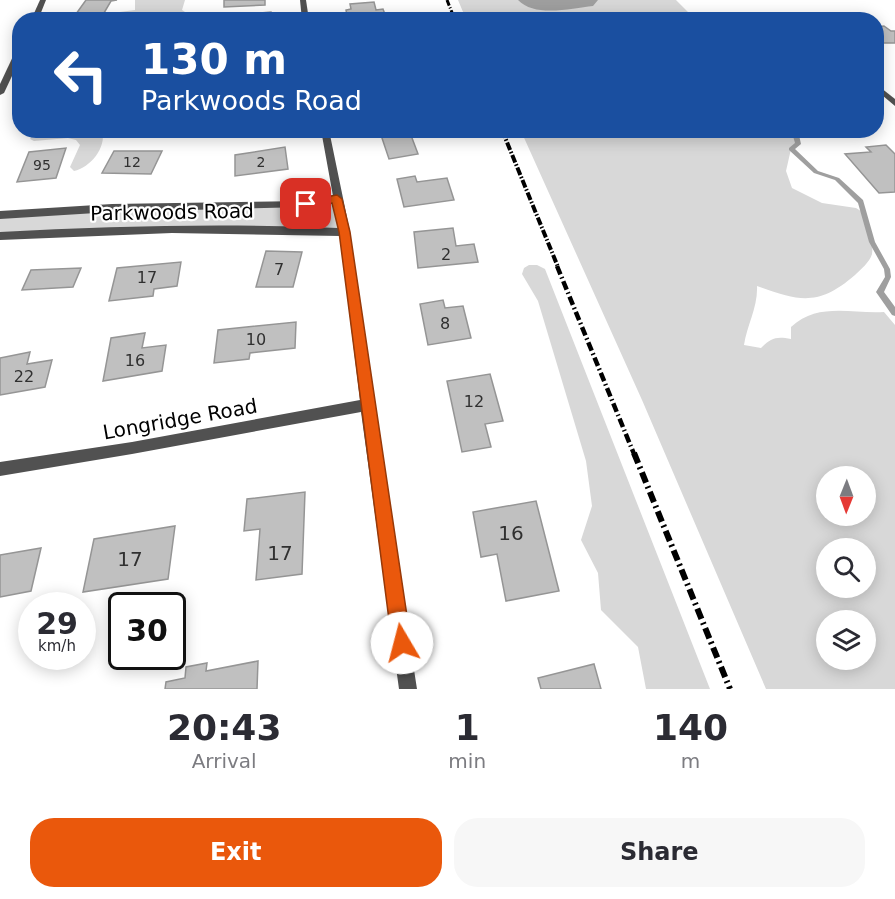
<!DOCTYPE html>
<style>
body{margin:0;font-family:"DejaVu Sans",sans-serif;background:#f7f7f7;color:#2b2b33;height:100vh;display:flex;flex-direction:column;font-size:22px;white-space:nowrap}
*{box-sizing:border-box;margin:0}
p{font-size:20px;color:#7c7c81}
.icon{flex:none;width:33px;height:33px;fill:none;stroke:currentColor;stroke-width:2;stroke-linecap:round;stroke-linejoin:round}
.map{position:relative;height:689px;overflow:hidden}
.sheet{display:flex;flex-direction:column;background:#fff;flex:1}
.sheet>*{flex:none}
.guide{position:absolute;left:12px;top:12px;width:872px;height:126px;border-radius:24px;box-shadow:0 3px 15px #0003;background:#1a4fa0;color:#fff;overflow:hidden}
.needle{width:39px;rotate:181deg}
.controls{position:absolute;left:816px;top:466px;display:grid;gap:12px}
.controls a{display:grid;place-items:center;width:60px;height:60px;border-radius:50%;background:#fff;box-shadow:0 3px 15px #0003;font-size:30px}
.speed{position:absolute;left:18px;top:592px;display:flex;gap:12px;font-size:30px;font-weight:700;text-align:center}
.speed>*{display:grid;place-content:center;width:78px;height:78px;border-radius:50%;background:#fff;box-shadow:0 3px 15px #0003;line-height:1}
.speed small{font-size:15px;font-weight:400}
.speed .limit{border:3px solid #111;border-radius:9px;background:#fff;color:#111}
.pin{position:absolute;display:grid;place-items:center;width:51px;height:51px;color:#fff;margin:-26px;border-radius:12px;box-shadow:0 3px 9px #0006}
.me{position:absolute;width:66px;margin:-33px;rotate:352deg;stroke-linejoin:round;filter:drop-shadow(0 0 4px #0008)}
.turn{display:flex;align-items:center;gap:21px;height:126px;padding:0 30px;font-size:27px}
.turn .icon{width:78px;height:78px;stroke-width:2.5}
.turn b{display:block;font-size:42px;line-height:51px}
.eta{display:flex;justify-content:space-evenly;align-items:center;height:102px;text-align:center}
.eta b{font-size:36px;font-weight:700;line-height:42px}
.button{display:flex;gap:12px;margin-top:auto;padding:12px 30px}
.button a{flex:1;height:69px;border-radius:24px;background:#ea580c;color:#fff;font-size:24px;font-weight:700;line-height:69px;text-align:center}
.button a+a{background:#f7f7f7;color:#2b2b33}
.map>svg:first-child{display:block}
.green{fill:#d8d8d8;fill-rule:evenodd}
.water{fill:#9f9f9f}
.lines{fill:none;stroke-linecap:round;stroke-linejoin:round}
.stream{fill:#9f9f9f;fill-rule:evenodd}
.building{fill:#c0c0c0;stroke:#959595;stroke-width:1.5}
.street{fill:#515151;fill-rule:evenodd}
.rail-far3{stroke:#000;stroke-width:3;stroke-dasharray:6 2 1 2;stroke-linecap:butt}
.rail-far2{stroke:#000;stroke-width:4;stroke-dasharray:8 2 1.5 2;stroke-linecap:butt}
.rail-far1{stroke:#000;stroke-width:4.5;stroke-dasharray:9 3 1.5 3;stroke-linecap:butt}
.rail{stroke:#000;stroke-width:6;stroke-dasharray:11 4 2 4;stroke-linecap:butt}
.route{fill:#ea580c;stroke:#983908;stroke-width:1.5}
.labels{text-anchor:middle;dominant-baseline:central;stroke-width:4.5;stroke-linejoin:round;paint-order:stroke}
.far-number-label{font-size:14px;fill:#303030}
.number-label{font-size:16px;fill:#303030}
.street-label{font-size:20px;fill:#000;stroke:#fff}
.near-number-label{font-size:20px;fill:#303030}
</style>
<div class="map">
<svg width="895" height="689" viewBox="0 0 895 689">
<rect width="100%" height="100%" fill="#fff"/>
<g class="green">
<polygon points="135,0 185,0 182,10 188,14 211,16 198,20 105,19 112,13 135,10"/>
<polygon points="458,0 676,0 691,15 683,16 692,19 466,19"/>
<path d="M 102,131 C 107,147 90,168 74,171 L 70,167 L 80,145 L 76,140 L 68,138 L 34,141 L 30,139 L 36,131 Z"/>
<path d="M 521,131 L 791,131 L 796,135 L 798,144 L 791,149 L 786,171 L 792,188 L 822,203 L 856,208 L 864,213 C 868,226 874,241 872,254 C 870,262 860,270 855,275 C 818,307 799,301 757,286 C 758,307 747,325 744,345 L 761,348 C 771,338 776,336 791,339 L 791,327 C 818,302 851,314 884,312 L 895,325 L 895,689 L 766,689 L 642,400 ZM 826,477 L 866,477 L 866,516 L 826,516 ZM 826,549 L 866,549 L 866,588 L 826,588 ZM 826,621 L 866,621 L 866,660 L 826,660 Z"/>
<polygon points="337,199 345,232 269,228 0,236 0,215 275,205"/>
<polygon points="529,265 537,265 545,269 710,689 646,689 638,647 601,610 598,573 581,540 592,506 586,461 538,301 522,274 524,268"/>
</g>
<path class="water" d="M 518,0 L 614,0 L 598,0 L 593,6 C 572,8 535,18 518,0 Z"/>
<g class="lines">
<g class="stream">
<polygon points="690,17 701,20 690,19"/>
<polygon points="789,130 795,130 799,135 801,144 795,149 818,171 839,178 863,200 875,242 890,269 891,277 884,292 895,307 895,316 892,315 876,292 885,277 884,269 869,242 858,203 835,180 814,173 789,150 789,148 795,143 793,136"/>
</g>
</g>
<g class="building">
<polygon points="86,0 117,0 111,1 104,13 76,14"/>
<polygon points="224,0 265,0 265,5 224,7"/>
<polygon points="374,2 376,10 383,9 386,17 348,20 346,10 351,9 350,4"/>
<polygon points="271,12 272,20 234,20 234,15"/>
<polygon points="884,26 891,31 895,31 895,43 876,43 876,27"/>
<polygon points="409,130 418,154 389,159 381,135"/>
<polygon points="886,145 895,154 895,192 879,193 845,154 871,152 866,147"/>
<polygon points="285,147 288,169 235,176 235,155"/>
<polygon points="66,148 56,178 17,182 29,152"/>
<polygon points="114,151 162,151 151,174 102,173"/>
<polygon points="415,176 417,182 447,178 454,200 404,207 397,179"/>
<polygon points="453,228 456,246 474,244 478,262 418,268 414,232"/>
<polygon points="266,251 302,252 293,287 256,287"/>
<polygon points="181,262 177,286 154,289 153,296 109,301 117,268"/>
<polygon points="81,268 73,287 22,290 31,270"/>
<polygon points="443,300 445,308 463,306 471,338 428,345 420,304"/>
<polygon points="296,322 295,348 250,353 249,359 214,363 218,330"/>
<polygon points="145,333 142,348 166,345 162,371 103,381 111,338"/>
<polygon points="30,352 27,364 52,360 45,387 0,395 0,358"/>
<polygon points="490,374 503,421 485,424 491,447 462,452 447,381"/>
<polygon points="305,492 302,574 256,580 260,529 244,531 247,499"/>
<polygon points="536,501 559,591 506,601 497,554 481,557 473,512"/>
<polygon points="175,526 168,579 83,592 94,539"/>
<polygon points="41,548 31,591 0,597 0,555"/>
<polygon points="258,661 257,689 165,689 166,682 185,678 186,667 207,663 206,671"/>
<polygon points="594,664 601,689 541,689 538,678"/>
</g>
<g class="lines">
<g class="street">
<polygon points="40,0 46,0 38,20 31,20"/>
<polygon points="300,0 306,0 309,20 302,20"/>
<polygon points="20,48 20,59 4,93 0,95 0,84 16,50"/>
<polygon points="876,84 895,99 895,106 876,90"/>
<path d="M 321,130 L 329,130 L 350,232 L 373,405 L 417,689 L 399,689 L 361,412 L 132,454 L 0,476 L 0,462 L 132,442 L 360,400 L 340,236 L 172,233 L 0,240 L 0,232 C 113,226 225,223 338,228 L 334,203 L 306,207 L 112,212 L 0,219 L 0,211 L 112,204 L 306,201 L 333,196 Z"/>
</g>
<polyline class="rail-far3" points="447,0 455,20"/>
<polyline class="rail-far2" points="502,130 558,267"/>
<polyline class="rail-far1" points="557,266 634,454"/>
<polyline class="rail" points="634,453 730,689"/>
</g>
<polygon class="route" points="337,195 342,199 350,232 411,643 408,650 402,653 395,650 392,643 339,232 332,203 306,208 301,204 306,200"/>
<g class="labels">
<g class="far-number-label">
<text x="132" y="162">12</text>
<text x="261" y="162">2</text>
<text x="42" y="165">95</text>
</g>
<g class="number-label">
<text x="446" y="254">2</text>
<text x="279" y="269">7</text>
<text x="147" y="277">17</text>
<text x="445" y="323">8</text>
<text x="256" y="339">10</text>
<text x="135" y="360">16</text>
<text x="24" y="376">22</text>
<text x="474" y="401">12</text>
</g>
<g class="street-label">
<text transform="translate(172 212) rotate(-1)">Parkwoods Road</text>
<text transform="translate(180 419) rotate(-10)">Longridge Road</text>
</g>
<g class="near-number-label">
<text x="511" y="533">16</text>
<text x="280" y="553">17</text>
<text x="130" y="559">17</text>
</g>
</g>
</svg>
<div class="controls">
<a><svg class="needle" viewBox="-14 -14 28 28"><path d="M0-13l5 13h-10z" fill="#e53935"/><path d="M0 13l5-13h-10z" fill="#7c7c81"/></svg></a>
<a><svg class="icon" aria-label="search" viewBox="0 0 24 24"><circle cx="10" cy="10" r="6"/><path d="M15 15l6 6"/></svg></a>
<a><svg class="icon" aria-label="layers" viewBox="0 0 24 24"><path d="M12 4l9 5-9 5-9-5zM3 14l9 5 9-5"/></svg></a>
</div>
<div class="speed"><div>29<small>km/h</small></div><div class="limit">30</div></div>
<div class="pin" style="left:306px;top:204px;background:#d93025"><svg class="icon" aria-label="arrive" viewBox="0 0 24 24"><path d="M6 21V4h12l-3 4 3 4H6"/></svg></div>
<svg class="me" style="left:402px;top:643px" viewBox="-20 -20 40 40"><circle r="19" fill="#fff"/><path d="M0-13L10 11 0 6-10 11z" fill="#ea580c"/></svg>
<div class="guide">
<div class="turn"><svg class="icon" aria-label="left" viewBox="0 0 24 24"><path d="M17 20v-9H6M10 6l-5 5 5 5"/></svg><div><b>130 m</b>Parkwoods Road</div></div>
</div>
</div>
<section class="sheet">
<div class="eta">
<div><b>20:43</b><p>Arrival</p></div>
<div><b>1</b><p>min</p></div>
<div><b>140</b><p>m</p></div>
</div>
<div class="button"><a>Exit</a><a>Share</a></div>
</section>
